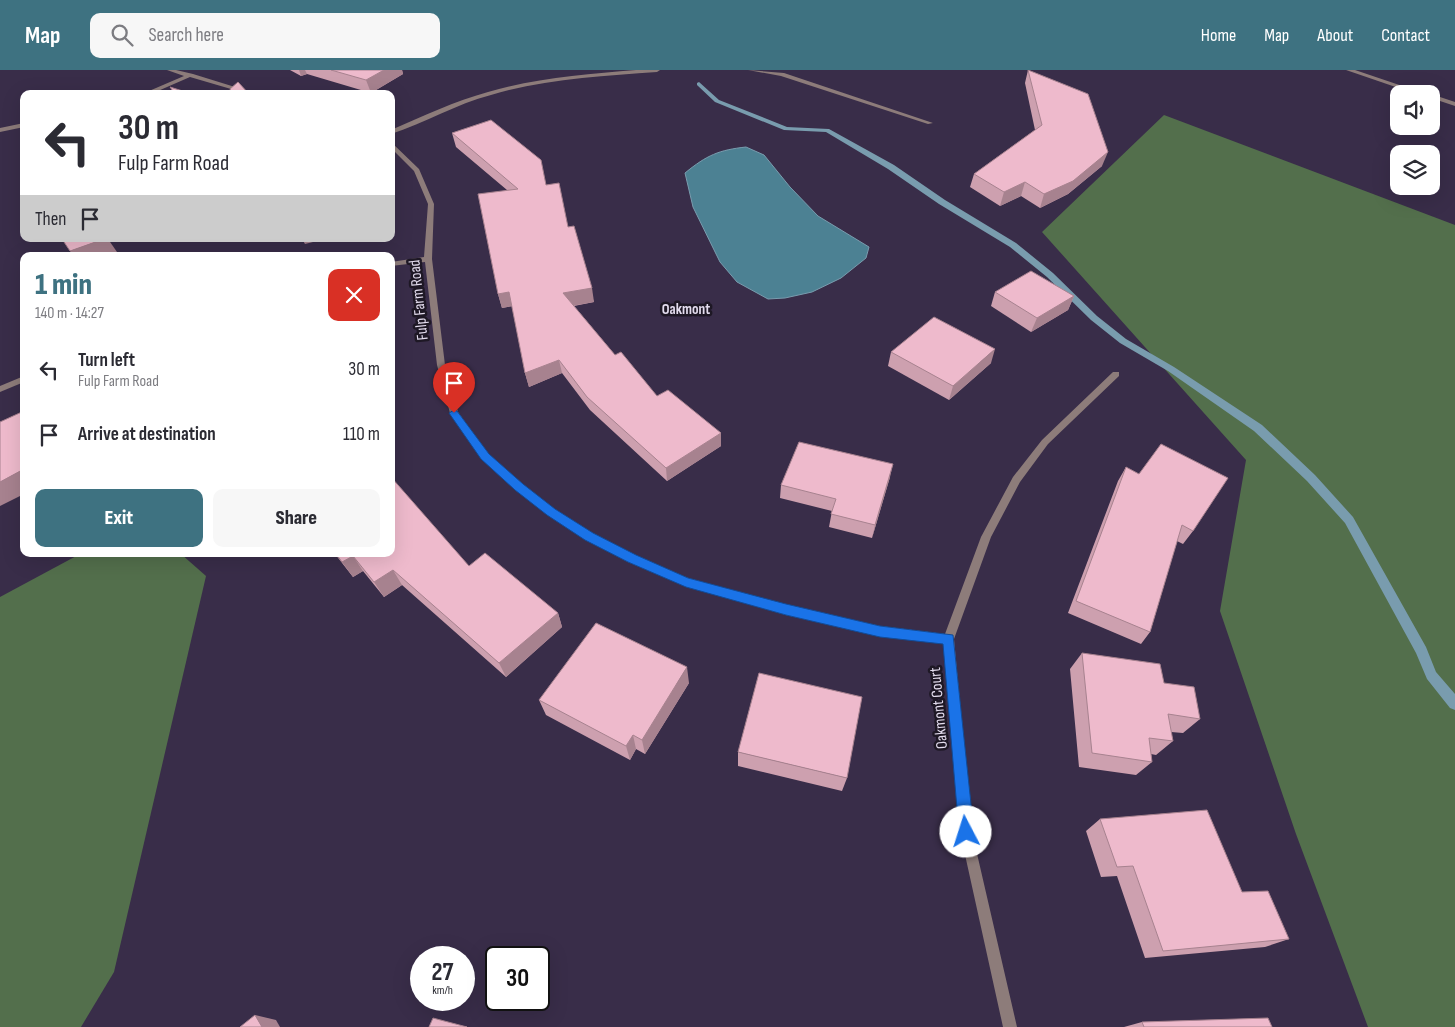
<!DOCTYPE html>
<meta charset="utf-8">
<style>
body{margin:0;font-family:"Sofia Sans Condensed",sans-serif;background:#f7f7f7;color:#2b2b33;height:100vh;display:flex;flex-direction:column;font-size:19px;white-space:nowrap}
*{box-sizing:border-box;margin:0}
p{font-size:16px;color:#7c7c81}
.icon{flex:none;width:28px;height:28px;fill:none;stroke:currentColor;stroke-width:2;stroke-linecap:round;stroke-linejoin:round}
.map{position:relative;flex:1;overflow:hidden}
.details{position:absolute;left:20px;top:182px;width:375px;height:305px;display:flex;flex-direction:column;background:#fff;border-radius:10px;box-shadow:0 5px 20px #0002}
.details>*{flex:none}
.top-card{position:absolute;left:20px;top:20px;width:375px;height:152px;border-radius:10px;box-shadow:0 5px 20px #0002;background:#fff;color:#2b2b33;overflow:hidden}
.buttons{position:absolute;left:1390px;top:15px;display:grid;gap:10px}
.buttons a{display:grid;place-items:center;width:50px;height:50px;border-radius:10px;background:#fff;box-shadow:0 5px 20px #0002;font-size:25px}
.speed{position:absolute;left:410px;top:876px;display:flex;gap:10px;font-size:25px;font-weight:700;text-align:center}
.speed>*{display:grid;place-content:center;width:65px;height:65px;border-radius:50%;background:#fff;box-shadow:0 5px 20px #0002;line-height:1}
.speed small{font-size:12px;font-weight:400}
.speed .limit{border:2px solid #111;border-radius:8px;background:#fff;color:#111}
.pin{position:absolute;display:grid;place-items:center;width:42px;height:42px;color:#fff;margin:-51px -21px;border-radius:50% 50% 50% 0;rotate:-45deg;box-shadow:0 0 5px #0007}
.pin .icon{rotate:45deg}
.me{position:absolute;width:55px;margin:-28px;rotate:355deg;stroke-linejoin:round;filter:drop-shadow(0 0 4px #0008)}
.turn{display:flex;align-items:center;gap:18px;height:105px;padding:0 15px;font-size:22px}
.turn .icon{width:65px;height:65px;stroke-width:2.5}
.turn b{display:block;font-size:35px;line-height:42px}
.then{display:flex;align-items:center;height:48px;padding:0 15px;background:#0003;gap:10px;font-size:19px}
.round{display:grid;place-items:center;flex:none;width:52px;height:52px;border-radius:10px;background:#f7f7f7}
.summary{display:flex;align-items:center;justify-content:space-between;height:85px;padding:0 15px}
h1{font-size:30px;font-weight:800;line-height:38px;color:#3e7281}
.primary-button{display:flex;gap:10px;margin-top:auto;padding:10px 15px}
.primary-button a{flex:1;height:58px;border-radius:10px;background:#3e7281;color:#fff;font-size:20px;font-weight:800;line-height:58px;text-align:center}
.primary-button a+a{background:#f7f7f7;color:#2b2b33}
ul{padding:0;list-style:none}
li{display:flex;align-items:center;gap:15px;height:65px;padding:0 15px}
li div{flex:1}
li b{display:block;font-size:19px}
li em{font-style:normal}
header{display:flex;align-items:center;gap:30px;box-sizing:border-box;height:70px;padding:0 25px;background:#3e7281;color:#fff}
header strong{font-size:24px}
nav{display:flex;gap:28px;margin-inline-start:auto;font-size:18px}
.search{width:350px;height:45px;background:#f7f7f7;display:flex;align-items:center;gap:12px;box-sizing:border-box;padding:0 18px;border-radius:10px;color:#7c7c81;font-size:19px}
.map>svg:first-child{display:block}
.forest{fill:#536f4c}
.water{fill:#4c8193;stroke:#799cae}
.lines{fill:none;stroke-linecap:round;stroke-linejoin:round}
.stream{fill:#799cae;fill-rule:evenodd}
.minor{fill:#8d7c7a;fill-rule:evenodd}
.wall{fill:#cda0af}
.shaded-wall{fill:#a7828f}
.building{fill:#eebacc;stroke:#a7828f}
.route{fill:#1a73e8;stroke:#114b97}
.labels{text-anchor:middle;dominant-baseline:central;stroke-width:5;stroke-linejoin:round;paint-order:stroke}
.far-neighbourhood-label{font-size:15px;font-weight:bold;fill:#e3dcee;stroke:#1e1825}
.street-label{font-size:16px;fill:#e3dcee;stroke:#1e1825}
</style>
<header>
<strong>Map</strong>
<div class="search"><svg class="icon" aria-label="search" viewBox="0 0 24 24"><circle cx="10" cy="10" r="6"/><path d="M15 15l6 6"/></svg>Search here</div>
<nav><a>Home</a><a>Map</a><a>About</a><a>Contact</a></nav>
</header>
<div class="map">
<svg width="1455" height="957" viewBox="0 0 1455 957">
<rect width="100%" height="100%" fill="#392d49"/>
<g class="forest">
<polygon points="1164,45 1455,155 1455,957 1368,957 1296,764 1220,541 1246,390 1042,162"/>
<polygon points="80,484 181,484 206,506 114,902 81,957 0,957 0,527"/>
</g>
<path class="water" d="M 746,77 L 764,85 L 790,117 L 818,146 L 869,177 L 866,188 L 841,208 L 812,222 L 785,228 L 768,229 L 737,212 L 720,192 L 693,137 L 685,103 C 707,85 719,80 746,77 Z"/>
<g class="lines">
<polygon class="stream" points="699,12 719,30 787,57 829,59 894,95 945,130 1016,173 1053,203 1097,246 1126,269 1174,297 1262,355 1315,405 1353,447 1426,577 1436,602 1455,624 1455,640 1450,638 1427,609 1416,583 1345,453 1307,411 1254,361 1168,301 1120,273 1091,250 1047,207 1010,177 939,134 888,99 826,62 784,60 715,32 697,15 697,13"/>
<g class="minor">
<polygon points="167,0 176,0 193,4 258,24 248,24 190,7 151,24 142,24 184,6"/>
<path d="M 636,0 L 660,0 L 657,2 C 602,6 544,9 491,25 C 456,34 425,53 391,64 L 391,60 C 423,46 455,31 488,22 C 536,8 587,4 636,0 Z"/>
<polygon points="748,0 784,3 933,53 928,54 781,6"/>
<polygon points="1346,0 1355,0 1426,24 1416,24"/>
<polygon points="1431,24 1455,32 1455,36 1431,28"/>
<polygon points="24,53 24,57 0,62 0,58"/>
<polygon points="391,72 419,99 434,134 432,189 445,295 458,342 488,385 522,414 554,439 592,463 636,486 688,508 786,535 880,556 945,564 981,467 1013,407 1042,370 1113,302 1119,302 1119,306 1048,374 1020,412 991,467 954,569 972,762 1017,957 1003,957 960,762 944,573 880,566 786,545 686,516 628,492 586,469 548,445 516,420 482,389 450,343 437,295 425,192 391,196 391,192 424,187 428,134 414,101 391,78"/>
<polygon points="24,306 24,312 0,322 0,316"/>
</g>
</g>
<g class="wall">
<polygon points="290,0 402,0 403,4 371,23 307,4 301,6"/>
<polygon points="1028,0 1102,96 1068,124 1040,138 1021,126 1000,136 970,117 974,104 1035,60 1025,13"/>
<polygon points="452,63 546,115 568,157 594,232 574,236 615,285 657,326 721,363 721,376 667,411 590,340 562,303 529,317 525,303 512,236 502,238 498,224 507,120 456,77"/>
<polygon points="995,222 1074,226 1068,240 1031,262 991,236"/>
<polygon points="891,282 991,293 949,330 888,296"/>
<polygon points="1126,397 1193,461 1183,474 1177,471 1150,562 1141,574 1068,543 1118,411"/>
<polygon points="890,407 872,468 829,457 832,441 780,428 781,415"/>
<polygon points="335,484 391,484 469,496 558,543 562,557 506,607 402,515 384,527 363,501 353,507"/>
<polygon points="1082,583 1164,613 1200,649 1183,663 1171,662 1173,671 1156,685 1151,684 1152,692 1136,705 1079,697 1070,599"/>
<polygon points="689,613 645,684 636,679 630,690 546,645 539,630"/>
<polygon points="738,682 847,708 842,721 738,696"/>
<polygon points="1100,749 1242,822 1289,869 1265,877 1145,888 1117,806 1101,807 1086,761"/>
<polygon points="1142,952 1272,957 1124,957"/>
</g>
<g class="shaded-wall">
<polygon points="299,0 305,0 307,4 301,6"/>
<polygon points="384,0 402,0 403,4 371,23 366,10"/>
<polygon points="1108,82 1102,96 1068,124 1040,138 1044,124"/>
<polygon points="1025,112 1021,126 1000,136 1004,122"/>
<polygon points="104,169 108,169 117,182 104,186 74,186 70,181"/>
<polygon points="302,169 325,169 305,174"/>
<polygon points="592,218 594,232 566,237 563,223"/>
<polygon points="509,222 513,236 502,238 498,224"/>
<polygon points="1074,226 1068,240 1031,262 1037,248"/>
<polygon points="995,279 991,293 949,330 953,316"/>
<polygon points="559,290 562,303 529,317 525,303"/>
<polygon points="721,363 721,376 667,411 666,398"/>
<polygon points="893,394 890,407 872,468 875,455"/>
<polygon points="24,399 24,424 0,436 0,412"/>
<polygon points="353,486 363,501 353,507 342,492"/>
<polygon points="393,500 402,515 384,527 374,512"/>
<polygon points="558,543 562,557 506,607 499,593"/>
<polygon points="687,597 689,613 645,684 642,670"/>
<polygon points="633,665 636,679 630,690 626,676"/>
<polygon points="255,945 276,950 280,957 262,957"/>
</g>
<g class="building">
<polygon points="331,0 384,0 366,10"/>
<polygon points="1028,0 1088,24 1108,82 1073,111 1044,124 1025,112 1004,122 974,104 1042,55"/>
<polygon points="238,12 249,24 232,24 230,19"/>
<polygon points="170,17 192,24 175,24"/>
<polygon points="491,50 541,90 546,115 559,113 568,157 574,156 592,218 563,223 615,285 621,282 657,326 668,320 721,363 666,398 587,327 559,290 525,303 509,222 498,224 478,124 518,119 452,63"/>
<polygon points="62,169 104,169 70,181"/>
<polygon points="1031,201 1074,226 1037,248 995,222"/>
<polygon points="934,247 995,279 953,316 891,282"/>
<polygon points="24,341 24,399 0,412 0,352"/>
<polygon points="799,372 893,394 875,455 831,444 836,429 781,415"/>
<polygon points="1161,374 1228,408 1193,461 1182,455 1150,562 1076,531 1126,397 1139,404"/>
<polygon points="391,407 469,496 485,483 558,543 499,593 393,500 374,512 353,486 342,492 336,484 391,484"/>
<polygon points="596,553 687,597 642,670 633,665 626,676 539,630"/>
<polygon points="1082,583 1160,594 1164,613 1194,617 1200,649 1168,644 1173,671 1149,668 1152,692 1092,683"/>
<polygon points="759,603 862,627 847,708 738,682"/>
<polygon points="1207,740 1242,822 1268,821 1289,869 1163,881 1133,796 1117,797 1100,749"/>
<polygon points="255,945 262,957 240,957"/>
<polygon points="433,948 467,957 429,957"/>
<polygon points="1268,948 1272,957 1144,957 1142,952"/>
</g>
<polygon class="route" points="454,340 457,341 489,384 523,414 555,439 593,463 636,485 688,508 786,534 880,556 953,565 974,762 972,767 966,769 961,767 959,762 943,574 880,567 786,545 686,517 628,492 585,470 547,445 515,420 481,389 449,343"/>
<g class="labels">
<g class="far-neighbourhood-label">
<text x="686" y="239">Oakmont</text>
</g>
<g class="street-label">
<text transform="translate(419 230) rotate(-96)">Fulp Farm Road</text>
<text transform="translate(939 638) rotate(-95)">Oakmont Court</text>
</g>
</g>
</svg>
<div class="buttons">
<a><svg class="icon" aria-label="sound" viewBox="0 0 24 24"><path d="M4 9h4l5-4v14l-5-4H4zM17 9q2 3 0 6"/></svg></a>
<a><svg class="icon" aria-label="layers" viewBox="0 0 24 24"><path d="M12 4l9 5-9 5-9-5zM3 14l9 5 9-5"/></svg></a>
</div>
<div class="speed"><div>27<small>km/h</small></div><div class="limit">30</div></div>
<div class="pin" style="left:454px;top:343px;background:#d93025"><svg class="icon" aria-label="arrive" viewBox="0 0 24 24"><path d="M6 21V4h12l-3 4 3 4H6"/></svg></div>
<svg class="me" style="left:966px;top:762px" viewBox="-20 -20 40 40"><circle r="19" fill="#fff"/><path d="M0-13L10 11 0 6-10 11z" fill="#1a73e8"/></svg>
<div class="top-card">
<div class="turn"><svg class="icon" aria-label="left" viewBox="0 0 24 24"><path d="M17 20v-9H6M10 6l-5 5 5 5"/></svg><div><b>30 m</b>Fulp Farm Road</div></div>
<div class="then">Then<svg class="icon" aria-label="arrive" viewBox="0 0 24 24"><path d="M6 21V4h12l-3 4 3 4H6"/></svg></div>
</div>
<section class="details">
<div class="summary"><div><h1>1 min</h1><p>140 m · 14:27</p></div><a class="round" style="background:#d93025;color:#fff"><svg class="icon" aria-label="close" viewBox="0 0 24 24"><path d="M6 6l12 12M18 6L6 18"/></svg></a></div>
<ul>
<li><svg class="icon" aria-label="left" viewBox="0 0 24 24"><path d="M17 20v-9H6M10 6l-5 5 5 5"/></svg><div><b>Turn left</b><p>Fulp Farm Road</p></div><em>30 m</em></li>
<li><svg class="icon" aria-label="arrive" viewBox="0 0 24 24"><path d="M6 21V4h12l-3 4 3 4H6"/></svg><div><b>Arrive at destination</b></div><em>110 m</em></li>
</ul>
<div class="primary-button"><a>Exit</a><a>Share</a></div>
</section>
</div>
